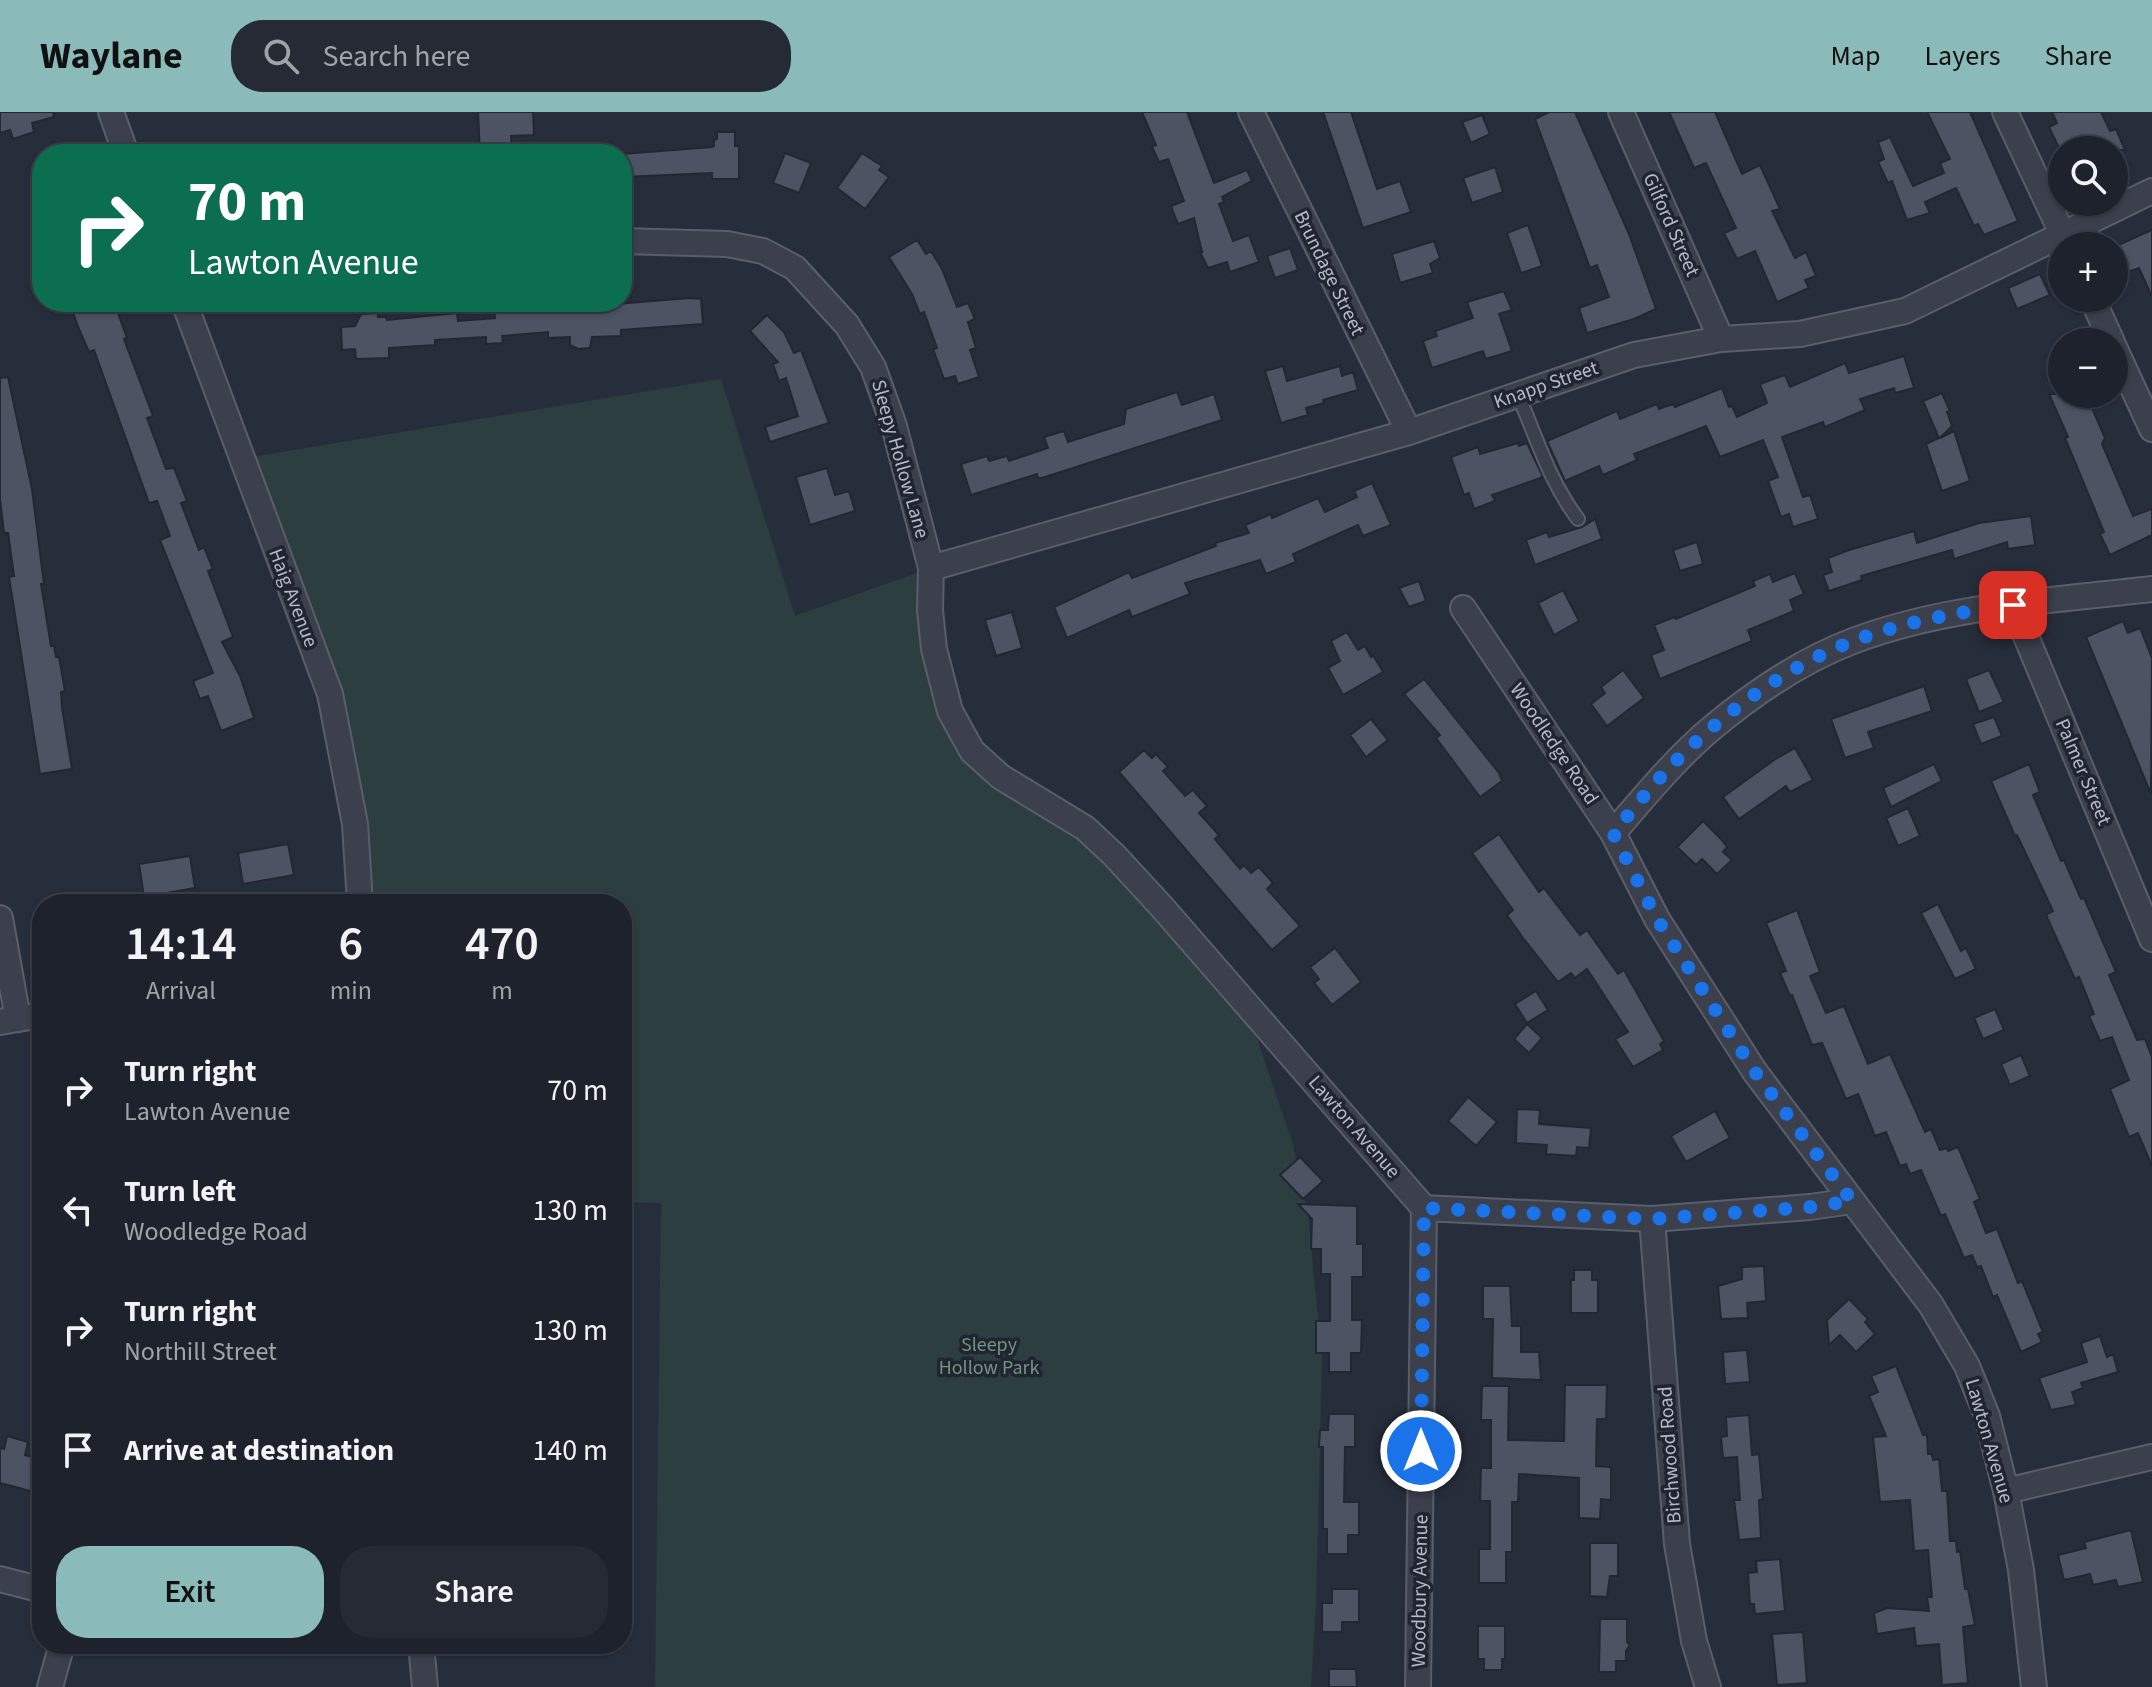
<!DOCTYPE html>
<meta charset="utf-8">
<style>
body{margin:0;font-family:"Source Sans 3",sans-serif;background:#252a34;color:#f1f3f6;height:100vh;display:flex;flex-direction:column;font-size:30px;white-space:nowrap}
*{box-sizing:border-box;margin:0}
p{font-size:26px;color:#a0a4a9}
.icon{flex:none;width:44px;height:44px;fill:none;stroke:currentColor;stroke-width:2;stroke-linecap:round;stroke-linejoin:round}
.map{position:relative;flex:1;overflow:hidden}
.sheet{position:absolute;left:32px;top:782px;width:600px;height:760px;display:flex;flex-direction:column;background:#1d222c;border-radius:32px;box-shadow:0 2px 6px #0004,0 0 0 2px #3b3f48}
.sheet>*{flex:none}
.top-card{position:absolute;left:32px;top:32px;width:600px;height:168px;border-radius:32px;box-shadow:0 2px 6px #0004,0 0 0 2px #3b3f48;background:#0b6e4f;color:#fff;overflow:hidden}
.tools{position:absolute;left:2048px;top:24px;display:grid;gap:16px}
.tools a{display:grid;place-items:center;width:80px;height:80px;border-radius:50%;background:#1d222c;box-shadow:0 2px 6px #0004,0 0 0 2px #3b3f48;font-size:40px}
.pin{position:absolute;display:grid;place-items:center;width:68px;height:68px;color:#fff;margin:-34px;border-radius:16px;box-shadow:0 4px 12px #0006}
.me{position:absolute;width:88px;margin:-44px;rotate:0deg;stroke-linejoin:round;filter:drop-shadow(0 0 6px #0008)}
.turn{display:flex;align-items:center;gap:28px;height:168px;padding:0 24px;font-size:36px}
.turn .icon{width:104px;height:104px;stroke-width:2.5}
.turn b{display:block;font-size:56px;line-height:68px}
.eta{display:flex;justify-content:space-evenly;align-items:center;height:136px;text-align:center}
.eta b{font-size:48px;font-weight:600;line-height:56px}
.primary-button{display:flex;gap:16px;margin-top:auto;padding:16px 24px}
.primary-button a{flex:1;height:92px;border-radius:32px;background:#8bbbb9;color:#111;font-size:32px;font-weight:600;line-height:92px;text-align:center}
.primary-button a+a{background:#252a34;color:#f1f3f6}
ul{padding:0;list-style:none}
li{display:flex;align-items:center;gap:24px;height:120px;padding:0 24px}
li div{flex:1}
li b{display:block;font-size:30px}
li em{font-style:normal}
header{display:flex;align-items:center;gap:48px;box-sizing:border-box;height:112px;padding:0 40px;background:#8bbbb9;color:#111}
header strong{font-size:38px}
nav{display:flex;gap:44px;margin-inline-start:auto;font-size:28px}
.search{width:560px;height:72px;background:#252a34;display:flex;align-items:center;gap:20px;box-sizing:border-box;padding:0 28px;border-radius:32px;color:#a0a4a9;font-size:30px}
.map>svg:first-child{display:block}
.green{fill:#2d3e40}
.building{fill:#4c5362;stroke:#222733;stroke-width:2}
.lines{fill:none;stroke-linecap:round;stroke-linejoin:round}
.service-casing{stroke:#595e6a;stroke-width:16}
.minor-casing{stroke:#595e6a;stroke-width:28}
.service{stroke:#3b404c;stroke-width:12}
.minor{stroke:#3b404c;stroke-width:24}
.route{stroke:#1a73e8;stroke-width:14;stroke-dasharray:0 25.2}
.labels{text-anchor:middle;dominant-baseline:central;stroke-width:7;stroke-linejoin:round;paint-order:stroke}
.street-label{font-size:20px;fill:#b7bbc7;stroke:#202531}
.park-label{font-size:20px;fill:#71957d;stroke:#202531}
</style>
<header>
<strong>Waylane</strong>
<div class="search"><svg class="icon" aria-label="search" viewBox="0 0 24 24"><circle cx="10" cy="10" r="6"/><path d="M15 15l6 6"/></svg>Search here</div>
<nav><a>Map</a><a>Layers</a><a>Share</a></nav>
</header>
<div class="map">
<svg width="2152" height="1575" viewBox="0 0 2152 1575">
<rect width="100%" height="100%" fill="#272e3b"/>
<polygon class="green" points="721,267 795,504 931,456 930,498 972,639 1085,716 1242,882 1293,1033 1308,1103 1322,1248 1316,1493 1311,1575 655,1575 661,1091 622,1090 622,792 360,792 341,638 240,347"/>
<g class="building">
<polygon points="0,0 53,0 54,5 32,11 34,20 13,27 10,18 0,21"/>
<polygon points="478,0 533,0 534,23 511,24 512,42 480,42"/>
<polygon points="1142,0 1187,0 1214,71 1247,58 1252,69 1222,85 1224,90 1219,92 1233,129 1249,123 1259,150 1230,160 1227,150 1208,156 1200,140 1202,140 1194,106 1178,112 1171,94 1184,89 1168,47 1159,50 1152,35 1156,33"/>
<polygon points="1323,0 1351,0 1377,77 1400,69 1411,100 1363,116"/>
<polygon points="1549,0 1575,0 1629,122 1656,197 1634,207 1587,221 1579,196 1609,185 1597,153 1590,156 1535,7"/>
<polygon points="1669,0 1715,0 1742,62 1760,53 1780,97 1772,99 1795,146 1806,140 1816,164 1805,168 1809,176 1777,190 1755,139 1737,147 1724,121 1736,116 1706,51 1694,56"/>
<polygon points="1927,0 1970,0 2018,109 1984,123 1978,112 1974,114 1956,76 1925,90 1930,101 1907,108 1892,69 1888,71 1878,50 1884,47 1878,30 1890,25 1913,74 1944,61 1940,51 1950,47"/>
<polygon points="2052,0 2101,0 2110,19 2116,17 2125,38 2060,38 2049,15 2057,11"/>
<polygon points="1482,3 1490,22 1471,31 1462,10"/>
<polygon points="717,20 735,20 735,34 739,34 739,67 712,67 712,61 622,65 622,42 712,35 714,34 714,28 717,27"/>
<polygon points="785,41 811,51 799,81 773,71"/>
<polygon points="862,41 882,54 879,58 889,65 865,97 837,76"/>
<polygon points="1495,55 1503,80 1472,91 1463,66"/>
<polygon points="1528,113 1542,154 1521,161 1507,121"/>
<polygon points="2152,118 2152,185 2139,156 2119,163 2114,152 2114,135"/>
<polygon points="917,128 926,142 931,139 942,157 957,195 968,191 975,207 968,210 976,236 970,238 979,265 958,272 955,264 944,267 933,237 937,236 924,200 920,202 912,182 889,145"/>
<polygon points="1434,129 1440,146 1430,152 1433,161 1400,171 1392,142"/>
<polygon points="1290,136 1298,158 1275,166 1267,144"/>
<polygon points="2040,162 2050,183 2017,197 2008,176"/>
<polygon points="1504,179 1512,198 1499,202 1512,239 1486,247 1483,239 1432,256 1423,229 1437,224 1435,219 1473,206 1467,190"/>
<polygon points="690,186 701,187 703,212 621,218 621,224 592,225 590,236 578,237 570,233 570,225 548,226 548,220 502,224 503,231 486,232 486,225 435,228 435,233 389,236 389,246 356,247 355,237 342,238 341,215 355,214 361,202 378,201 378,205 386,205 387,208 457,201 458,209 495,206 494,197 603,193"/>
<polygon points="73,190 114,190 127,226 124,227 153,304 147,306 166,357 174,356 187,389 181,391 199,438 204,435 213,457 208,459 233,525 222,530 240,564 254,606 221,619 208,584 200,587 193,569 213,561 160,428 170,424 157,389 149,391 94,238 89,240 79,217 71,195 74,194"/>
<polygon points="767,203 784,220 794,241 801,238 829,311 770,330 765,315 798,304 786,266 779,269 773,252 778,250 750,219"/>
<polygon points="1904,244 1914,276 1895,281 1894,276 1860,287 1865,298 1825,315 1823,310 1782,325 1803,385 1810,383 1818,407 1793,415 1789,402 1781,405 1768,369 1778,365 1763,328 1720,345 1706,314 1634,342 1637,348 1603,363 1599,354 1565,369 1547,329 1617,299 1620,307 1657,292 1659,297 1673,292 1675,295 1722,276 1729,295 1732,294 1737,305 1767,291 1760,272 1785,263 1790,275 1845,251 1849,261"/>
<polygon points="1283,254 1287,269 1340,254 1342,264 1353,260 1358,278 1323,288 1324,291 1306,296 1308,303 1281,311 1265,259"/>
<polygon points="8,265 32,377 44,472 41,472 51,534 54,534 56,545 59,545 65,579 61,580 62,596 72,657 40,662 9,465 14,464 8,421 4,421 0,387 0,266"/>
<polygon points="1177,280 1182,293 1214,282 1222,308 1042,366 1038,366 1037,362 971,383 961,352 987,344 989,349 1007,344 1009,349 1048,336 1044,325 1064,319 1068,330 1124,312 1126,297"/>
<polygon points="1942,281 1950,299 1947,300 1952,314 1940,326 1954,319 1970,369 1942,379 1926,332 1939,326 1923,289"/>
<polygon points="2049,282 2086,282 2105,326 2102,332 2133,404 2152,397 2152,423 2110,443 2100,422 2104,420 2065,326 2068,325"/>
<polygon points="1518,331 1519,334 1527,331 1543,365 1492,383 1495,389 1474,397 1469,381 1464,383 1451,345 1478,335 1480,342"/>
<polygon points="827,356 835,383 849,379 855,399 810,413 796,365"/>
<polygon points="1372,371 1391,413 1363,424 1358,413 1293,442 1296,450 1266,462 1260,448 1185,471 1190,482 1132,505 1129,498 1067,526 1054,495 1129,460 1132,466 1216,434 1215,431 1249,421 1245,413 1271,402 1272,406 1318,386 1325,400 1357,385 1354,379"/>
<polygon points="2031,404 2035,433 2008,437 2007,430 1954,447 1952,438 1861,464 1862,468 1829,479 1823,463 1832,460 1828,446 1849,438 1914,419 1917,431 1979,411"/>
<polygon points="1595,407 1602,427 1535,453 1526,428 1547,420 1549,425 1582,415"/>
<polygon points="1697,430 1703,452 1680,459 1673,438"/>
<polygon points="1795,461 1804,482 1790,488 1794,499 1748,518 1752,529 1660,567 1651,543 1664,538 1654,513 1675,505 1676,507 1755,474 1753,469 1770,462 1773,470"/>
<polygon points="1419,469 1426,489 1409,495 1399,476"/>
<polygon points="1563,478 1579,509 1554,523 1538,491"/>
<polygon points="1012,500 1022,536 996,544 985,508"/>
<polygon points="2123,509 2128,521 2140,516 2152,546 2151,682 2086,525"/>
<polygon points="1347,520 1358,538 1365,534 1371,545 1373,543 1383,560 1343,583 1328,556 1340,549 1331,529"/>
<polygon points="1623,558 1644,586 1607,614 1591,592 1605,581 1601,575"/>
<polygon points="1989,558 2004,590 1979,600 1966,567"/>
<polygon points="1424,567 1499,661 1502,669 1480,685 1436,626 1440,623 1404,582"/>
<polygon points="1924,574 1932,599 1868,620 1874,636 1845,646 1831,607"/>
<polygon points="1994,605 2002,624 1981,632 1973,612"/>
<polygon points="1371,607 1388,628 1366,645 1350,623"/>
<polygon points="1795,636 1813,668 1790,680 1786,674 1739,707 1723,685 1774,648"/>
<polygon points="1144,638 1152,646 1156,642 1168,655 1163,659 1185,684 1193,678 1207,694 1199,701 1219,723 1215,727 1240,757 1244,753 1251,761 1259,755 1273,771 1267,777 1300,814 1272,838 1119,660"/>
<polygon points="1934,652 1942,669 1891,695 1883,676"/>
<polygon points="2029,652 2040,680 2033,683 2061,749 2064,748 2081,787 2084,786 2116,860 2109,863 2137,928 2145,927 2152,945 2152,1054 2138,1021 2129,1025 2110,977 2129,968 2112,925 2100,929 2089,904 2094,902 2079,865 2075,867 2046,803 2053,799 2017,723 2015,724 1991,669"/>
<polygon points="1908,696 1920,724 1898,734 1886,706"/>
<polygon points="1703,709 1721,727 1727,735 1723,740 1732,748 1717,762 1702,747 1696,753 1677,735"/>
<polygon points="1499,722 1539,780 1544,776 1580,823 1587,818 1618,862 1624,858 1664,929 1660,932 1663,938 1633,955 1615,927 1628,920 1587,857 1575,866 1571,861 1558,870 1523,826 1507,803 1513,798 1472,741"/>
<polygon points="288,732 294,763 243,772 238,741"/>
<polygon points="190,744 195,776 144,785 139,752"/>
<polygon points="1938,792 1961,839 1966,836 1976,857 1955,867 1921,801"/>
<polygon points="1797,798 1820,860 1810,864 1826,901 1844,894 1868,952 1890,942 1925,1020 1931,1017 1940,1038 1947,1036 1948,1039 1958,1035 1980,1087 1974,1090 1986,1121 1997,1117 2018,1171 2022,1169 2043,1220 2038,1222 2042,1230 2021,1240 1997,1183 1993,1185 1981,1154 1977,1155 1972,1143 1964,1146 1945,1102 1941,1104 1921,1058 1910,1062 1906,1052 1900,1054 1886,1020 1875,1024 1858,982 1846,987 1822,931 1812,933 1792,883 1790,884 1780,861 1786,859 1766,811"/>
<polygon points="1335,836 1361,870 1332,893 1314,871 1319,867 1310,855"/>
<polygon points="1536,879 1548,898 1527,911 1515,892"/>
<polygon points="1995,897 2004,918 1983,927 1974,906"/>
<polygon points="1527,912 1542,926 1529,941 1514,927"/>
<polygon points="2021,943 2030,964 2010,973 2001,952"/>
<polygon points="1468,985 1497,1010 1476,1034 1448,1009"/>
<polygon points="1517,997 1540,998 1539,1012 1591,1016 1589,1036 1577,1035 1576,1044 1546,1042 1547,1033 1516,1031"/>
<polygon points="1715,999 1730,1026 1686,1050 1671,1024"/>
<polygon points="1300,1045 1323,1069 1303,1087 1280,1063"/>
<polygon points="1298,1092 1357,1094 1357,1132 1363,1132 1363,1165 1352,1165 1352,1208 1362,1208 1361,1241 1351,1241 1351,1260 1329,1260 1329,1241 1316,1241 1316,1209 1330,1209 1330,1162 1321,1162 1321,1137 1311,1137 1312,1107"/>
<polygon points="1764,1154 1766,1189 1747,1191 1748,1206 1721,1207 1718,1174 1742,1167 1742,1155"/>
<polygon points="1574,1158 1592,1158 1592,1168 1598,1168 1598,1201 1571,1201 1571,1168 1574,1168"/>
<polygon points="1483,1174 1510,1174 1512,1214 1521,1214 1521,1240 1539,1240 1541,1268 1492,1266 1493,1207 1483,1207"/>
<polygon points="1849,1187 1868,1207 1865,1210 1875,1222 1856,1240 1840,1223 1829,1233 1827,1208"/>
<polygon points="2100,1224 2107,1245 2113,1242 2118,1260 2081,1271 2083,1276 2072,1280 2076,1293 2051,1298 2039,1266 2087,1250 2081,1231"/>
<polygon points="1747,1238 1750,1270 1725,1272 1723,1240"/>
<polygon points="1896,1254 1923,1323 1927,1323 1928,1342 1932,1342 1933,1348 1939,1347 1942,1379 1947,1379 1950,1429 1956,1429 1957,1440 1960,1439 1965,1477 1968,1477 1975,1513 1963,1515 1968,1571 1942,1573 1939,1532 1916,1534 1914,1516 1877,1522 1874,1501 1887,1496 1929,1499 1927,1485 1932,1485 1928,1438 1914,1439 1910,1388 1880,1390 1873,1325 1886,1324 1869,1284 1878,1280 1871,1264"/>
<polygon points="1565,1273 1607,1273 1606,1307 1597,1307 1596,1354 1611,1355 1611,1388 1601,1387 1600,1407 1579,1406 1579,1366 1519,1362 1518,1390 1512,1390 1512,1440 1506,1440 1506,1471 1479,1471 1479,1437 1490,1437 1490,1389 1480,1389 1481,1356 1491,1356 1491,1308 1481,1308 1482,1274 1509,1274 1508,1328 1564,1329"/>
<polygon points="1329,1302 1355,1302 1355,1335 1345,1335 1344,1390 1359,1390 1359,1423 1348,1423 1348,1442 1327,1442 1327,1417 1323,1417 1323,1335 1319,1335 1320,1318 1328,1318"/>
<polygon points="1749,1303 1752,1343 1759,1342 1763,1387 1759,1388 1761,1426 1739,1428 1734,1388 1740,1388 1737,1345 1723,1346 1721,1325 1727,1324 1726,1305"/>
<polygon points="7,1324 28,1330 25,1343 42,1348 42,1382 0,1371 0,1336 4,1337"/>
<polygon points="2131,1418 2143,1470 2118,1475 2116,1468 2093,1473 2090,1462 2064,1468 2058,1443 2086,1436 2084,1430"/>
<polygon points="1590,1431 1618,1431 1618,1464 1610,1464 1607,1485 1590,1484"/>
<polygon points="1780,1447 1785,1499 1755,1502 1754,1492 1750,1492 1748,1461 1757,1460 1756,1449"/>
<polygon points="1332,1477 1359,1477 1359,1510 1342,1510 1342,1520 1322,1520 1322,1491 1332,1491"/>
<polygon points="1600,1507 1627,1507 1627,1530 1630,1533 1626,1539 1626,1549 1616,1549 1616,1560 1599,1560"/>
<polygon points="1478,1514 1505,1514 1505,1547 1502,1547 1502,1558 1484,1558 1484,1547 1478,1547"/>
<polygon points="1803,1520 1807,1571 1777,1573 1772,1522"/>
<polygon points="1329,1557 1356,1557 1357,1575 1329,1575"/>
</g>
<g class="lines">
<defs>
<path id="service" d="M 1518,283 C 1537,326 1549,369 1578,407"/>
<g id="minor">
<polyline points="111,0 126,42"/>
<polyline points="1251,0 1409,320"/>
<polyline points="1621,0 1721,227"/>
<polyline points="2005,0 2068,134"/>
<polyline points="622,129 727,132 763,139 795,156 847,213 873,255 894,314 931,456 930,498 934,537 950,599 972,639 1001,665 1085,716 1114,743 1161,794 1424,1096 1652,1107 1810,1095 1852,1089"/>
<polyline points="2092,186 2112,230"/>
<polyline points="184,190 330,582 355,712 360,792"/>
<polyline points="2114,235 2152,317"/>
<polyline points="931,456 1409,320 1634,243 1721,227 1800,222 1905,199 2152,79"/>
<polyline points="2013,493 2152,827"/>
<polyline points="1463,496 1613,721 1657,807 1755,960 1931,1193 1967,1254 1987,1304 2006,1379 2021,1458 2034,1575"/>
<path d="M 1613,721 C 1645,684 1676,646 1713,615 C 1754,581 1803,548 1853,529 C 1948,493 2052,489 2152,477"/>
<polyline points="0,806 18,907"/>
<polyline points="0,910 42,903"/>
<polyline points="1652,1107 1677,1432 1694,1529 1708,1575"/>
<polyline points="2006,1379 2152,1345"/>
<polyline points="0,1467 42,1478"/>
<polyline points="421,1532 425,1575"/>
<polyline points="50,1575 62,1532"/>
<polyline points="1418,1575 1424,1096"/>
</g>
</defs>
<use href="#service" class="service-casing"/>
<use href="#minor" class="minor-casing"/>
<use href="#service" class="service"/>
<use href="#minor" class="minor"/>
</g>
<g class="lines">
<path class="route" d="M 1421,1339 L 1424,1096 L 1652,1107 L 1810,1095 L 1852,1089 L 1755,960 L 1657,807 L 1613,721 C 1633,698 1652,673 1673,652 C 1723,601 1786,555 1853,529 C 1904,510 1959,500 2013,493"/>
</g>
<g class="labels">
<g class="street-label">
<text transform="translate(1671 113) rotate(66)">Gilford Street</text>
<text transform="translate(1329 161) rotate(64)">Brundage Street</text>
<text transform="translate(1546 273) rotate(-19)">Knapp Street</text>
<text transform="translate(900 347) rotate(74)">Sleepy Hollow Lane</text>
<text transform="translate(293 486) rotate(69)">Haig Avenue</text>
<text transform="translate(1554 632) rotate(56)">Woodledge Road</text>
<text transform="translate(2083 660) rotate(67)">Palmer Street</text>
<text transform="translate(1354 1015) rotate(49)">Lawton Avenue</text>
<text transform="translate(1989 1329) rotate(74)">Lawton Avenue</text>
<text transform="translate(1670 1343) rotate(-94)">Birchwood Road</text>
<text transform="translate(1420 1479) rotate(-89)">Woodbury Avenue</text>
</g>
<g class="park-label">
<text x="989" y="1233">Sleepy<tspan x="989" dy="23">Hollow Park</tspan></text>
</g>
</g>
</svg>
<div class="tools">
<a><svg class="icon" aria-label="search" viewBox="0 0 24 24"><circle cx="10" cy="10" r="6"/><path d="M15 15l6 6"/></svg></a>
<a>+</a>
<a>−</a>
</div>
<div class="pin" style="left:2013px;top:493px;background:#d93025"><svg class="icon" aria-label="arrive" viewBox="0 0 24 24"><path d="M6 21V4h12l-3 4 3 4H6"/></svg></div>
<svg class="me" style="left:1421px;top:1339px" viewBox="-20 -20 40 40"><circle r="17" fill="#1a73e8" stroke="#fff" stroke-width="3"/><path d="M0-11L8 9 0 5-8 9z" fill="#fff"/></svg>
<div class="top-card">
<div class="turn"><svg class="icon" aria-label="right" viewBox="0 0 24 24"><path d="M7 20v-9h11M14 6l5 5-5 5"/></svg><div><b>70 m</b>Lawton Avenue</div></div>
</div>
<section class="sheet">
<div class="eta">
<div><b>14:14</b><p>Arrival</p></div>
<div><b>6</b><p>min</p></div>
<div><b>470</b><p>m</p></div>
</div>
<ul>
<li><svg class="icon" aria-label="right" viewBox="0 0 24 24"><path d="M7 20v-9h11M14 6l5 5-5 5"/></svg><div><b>Turn right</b><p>Lawton Avenue</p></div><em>70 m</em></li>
<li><svg class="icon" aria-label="left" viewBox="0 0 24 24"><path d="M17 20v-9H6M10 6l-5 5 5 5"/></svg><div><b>Turn left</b><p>Woodledge Road</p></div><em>130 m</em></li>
<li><svg class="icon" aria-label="right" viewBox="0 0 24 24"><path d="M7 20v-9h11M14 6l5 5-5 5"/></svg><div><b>Turn right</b><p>Northill Street</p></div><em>130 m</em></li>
<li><svg class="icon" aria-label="arrive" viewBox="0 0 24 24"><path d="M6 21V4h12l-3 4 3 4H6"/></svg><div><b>Arrive at destination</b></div><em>140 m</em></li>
</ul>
<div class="primary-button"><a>Exit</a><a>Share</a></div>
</section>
</div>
